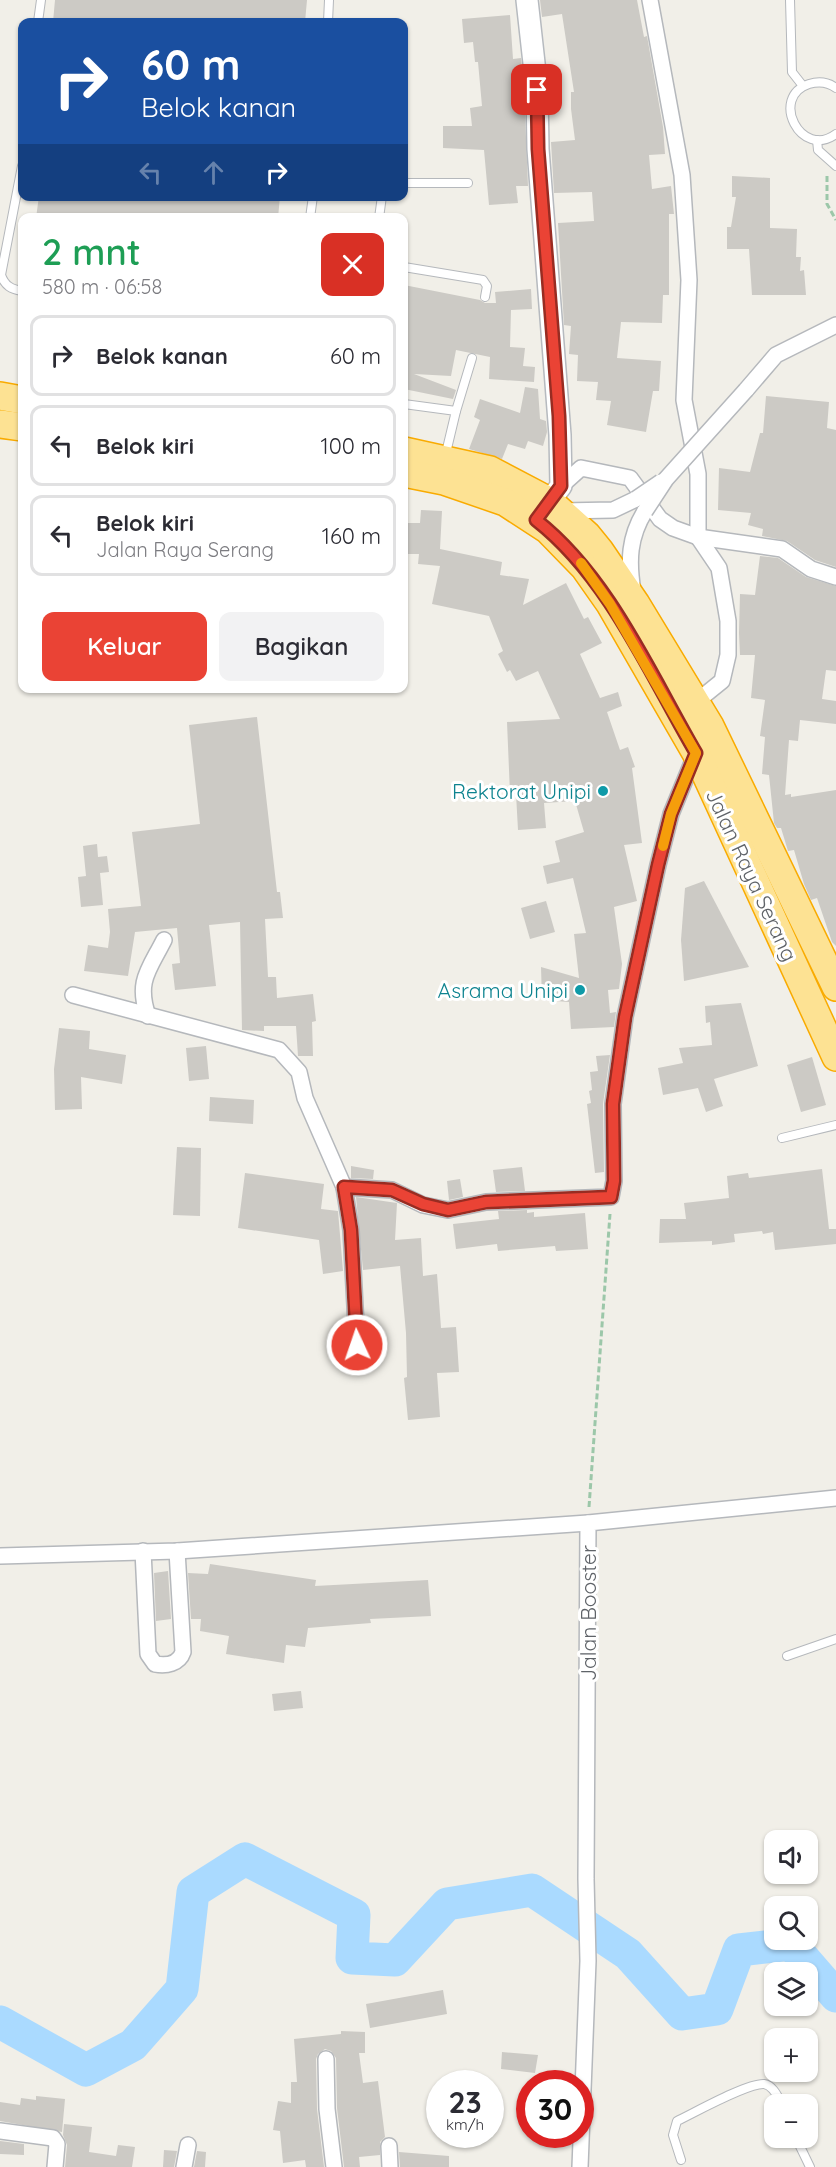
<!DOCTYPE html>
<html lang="id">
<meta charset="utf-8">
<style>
body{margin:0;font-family:Quicksand,sans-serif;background:#f2f2f3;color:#2b2b33;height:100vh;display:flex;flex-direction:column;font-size:22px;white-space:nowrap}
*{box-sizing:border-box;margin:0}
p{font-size:20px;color:#7c7c81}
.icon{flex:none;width:33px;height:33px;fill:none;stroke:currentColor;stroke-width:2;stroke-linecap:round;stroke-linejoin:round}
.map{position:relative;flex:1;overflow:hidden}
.sheet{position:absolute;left:18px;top:213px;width:390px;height:480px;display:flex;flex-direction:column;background:#fff;border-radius:12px;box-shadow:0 2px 4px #0004}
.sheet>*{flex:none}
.guide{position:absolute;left:18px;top:18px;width:390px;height:183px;border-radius:12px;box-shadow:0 2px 4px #0004;background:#1a4fa0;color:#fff;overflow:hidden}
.tools{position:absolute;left:764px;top:1830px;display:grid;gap:12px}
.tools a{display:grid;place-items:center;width:54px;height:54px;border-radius:12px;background:#fff;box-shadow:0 2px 4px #0004;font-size:30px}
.speed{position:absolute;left:426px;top:2070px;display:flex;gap:12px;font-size:30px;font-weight:700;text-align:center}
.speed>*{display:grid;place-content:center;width:78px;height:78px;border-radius:50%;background:#fff;box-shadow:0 2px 4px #0004;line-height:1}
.speed small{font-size:15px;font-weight:400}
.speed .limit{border:9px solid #d22;background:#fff;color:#111}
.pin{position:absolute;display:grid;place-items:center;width:51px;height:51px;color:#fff;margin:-26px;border-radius:12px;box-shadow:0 3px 9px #0006}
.me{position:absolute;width:66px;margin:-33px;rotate:357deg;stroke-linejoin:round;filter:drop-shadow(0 0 4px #0008)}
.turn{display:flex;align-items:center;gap:21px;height:126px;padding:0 24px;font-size:27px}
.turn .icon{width:78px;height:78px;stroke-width:2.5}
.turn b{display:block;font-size:42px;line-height:51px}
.lanes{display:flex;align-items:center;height:57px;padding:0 24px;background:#0003;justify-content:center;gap:30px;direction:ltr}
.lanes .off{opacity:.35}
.round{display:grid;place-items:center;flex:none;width:63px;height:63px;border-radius:12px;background:#f2f2f3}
.headline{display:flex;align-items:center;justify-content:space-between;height:102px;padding:0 24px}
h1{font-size:36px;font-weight:600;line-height:45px;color:#1e9e55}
.button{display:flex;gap:12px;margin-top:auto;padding:12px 24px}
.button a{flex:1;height:69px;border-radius:12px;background:#ea4335;color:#fff;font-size:24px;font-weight:600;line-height:69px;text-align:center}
.button a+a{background:#f2f2f3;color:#2b2b33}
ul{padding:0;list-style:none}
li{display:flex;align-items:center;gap:18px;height:81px;margin:0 12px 9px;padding:0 12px;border:3px solid #e1e1e2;border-radius:12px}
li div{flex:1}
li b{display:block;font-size:22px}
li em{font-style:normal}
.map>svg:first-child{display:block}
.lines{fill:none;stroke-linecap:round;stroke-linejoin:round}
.river{stroke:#aadaff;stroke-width:33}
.building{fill:#cccac5}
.lane-casing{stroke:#b5b8bc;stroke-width:10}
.street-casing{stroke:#b5b8bc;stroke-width:18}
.secondary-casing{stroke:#b6babf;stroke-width:24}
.highway-casing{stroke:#f9ab00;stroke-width:30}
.path{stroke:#9cc7a9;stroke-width:3;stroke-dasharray:6 3;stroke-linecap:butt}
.lane{stroke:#fff;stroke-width:8}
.street{stroke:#fff;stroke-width:15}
.secondary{stroke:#fff;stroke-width:21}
.highway{stroke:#fde293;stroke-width:27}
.street-bridge-casing{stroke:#b5b8bc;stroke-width:18;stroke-linecap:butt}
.street-bridge{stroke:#fff;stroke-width:15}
.route-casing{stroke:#982c22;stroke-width:15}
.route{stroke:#ea4335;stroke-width:10}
.slow{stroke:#f59e0b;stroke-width:10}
.culture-dot{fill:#0f9aa8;stroke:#fff;stroke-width:2}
.labels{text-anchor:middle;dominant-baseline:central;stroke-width:6;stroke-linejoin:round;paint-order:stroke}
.culture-label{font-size:21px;fill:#0d838f;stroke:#fff;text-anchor:end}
.street-label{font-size:21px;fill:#5f6368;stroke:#fff}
</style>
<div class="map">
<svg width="836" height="2167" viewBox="0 0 836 2167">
<rect width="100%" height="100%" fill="#f1efe8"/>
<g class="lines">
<polyline class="river" points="0,2022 86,2070 133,2045 182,1989 193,1892 245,1859 354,1915 352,1958 395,1960 447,1904 532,1890 628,1954 682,2014 717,2009 739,1950 791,1944 836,1996"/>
</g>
<g class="building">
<polygon points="55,0 307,0 305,22 53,22"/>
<polygon points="540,0 637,0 644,37 647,36 663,127 665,154 649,155 652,189 671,186 674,214 669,214 669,295 663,295 662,323 621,322 617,358 661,361 659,391 653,391 646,432 607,425 611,401 596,400 598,382 577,381 578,355 569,354 571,326 564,325 558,223 594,221 592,192 554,193 551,142 575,140 571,109 571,92 574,92 562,14 542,17"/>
<polygon points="510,15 513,59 521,58 524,91 528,186 516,186 518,203 489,205 484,150 443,148 443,126 472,126 470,108 482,106 478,62 475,62 473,42 464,43 462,19"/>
<polygon points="732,176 770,178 770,228 797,229 796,257 801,257 800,271 804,270 806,295 752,295 749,249 727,249 727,227 731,227 736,197 732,197"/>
<polygon points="39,196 280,196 278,218 36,218"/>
<polygon points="404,285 480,300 485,303 496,303 495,292 531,289 532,309 511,310 510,347 525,348 523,366 535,367 534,382 489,379 490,357 456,350 451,376 414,374 456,390 453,399 404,389"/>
<polygon points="525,387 538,389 540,419 546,421 547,432 543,446 528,441 525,449 508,444 502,459 469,449 480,420 474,417 480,399 520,413"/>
<polygon points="766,396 829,402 827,428 836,430 836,567 815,560 787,541 762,536 763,529 748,525 751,513 718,510 719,468 750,472 760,433 763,433"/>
<polygon points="421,510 442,511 440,549 502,562 500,575 529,579 523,605 566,583 584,619 588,617 602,643 580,654 600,698 618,692 622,706 607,712 620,750 628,747 635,767 632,768 642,843 624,845 637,901 614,907 622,964 619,989 608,990 610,1013 616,1012 614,1027 571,1029 569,1002 542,1000 541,967 579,978 574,934 586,933 573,878 547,884 543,866 560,862 555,841 584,832 575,801 544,803 546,828 518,830 516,794 510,794 507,722 560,719 538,671 516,681 510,670 507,672 498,654 503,651 489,616 432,604 440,566 418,564 419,554 404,554 404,523 420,523"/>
<polygon points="760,556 778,558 806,577 836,586 836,671 826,670 822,699 836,701 836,724 800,720 798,741 789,740 785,795 791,794 791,797 836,790 836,946 832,942 817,898 811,900 804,884 794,850 788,851 781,828 777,828 774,823 769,775 762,774 765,737 760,736 765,700 751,698 755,655 740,655 739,633 740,594 755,595"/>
<polygon points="257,717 277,892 280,892 283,918 265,919 268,977 276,977 277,998 313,994 316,1021 312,1022 313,1056 298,1056 296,1026 264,1026 264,1031 242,1030 240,922 209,925 216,986 175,990 172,964 180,963 177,928 135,932 128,976 84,971 88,945 108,948 110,932 108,909 141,906 132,832 200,824 189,725"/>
<polygon points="97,844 98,857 107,856 109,872 100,873 103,905 81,907 78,877 86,876 83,846"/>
<polygon points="704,881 749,967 684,981 681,940 685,888"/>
<polygon points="546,901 555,932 530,939 521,908"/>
<polygon points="741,1003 758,1066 714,1079 723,1106 706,1112 698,1088 663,1095 658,1068 683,1063 679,1048 712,1045 710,1022 706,1023 705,1006"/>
<polygon points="59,1028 90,1031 89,1049 126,1055 122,1084 81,1077 82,1109 55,1110 54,1069"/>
<polygon points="206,1046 209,1079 189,1081 186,1048"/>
<polygon points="610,1055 603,1104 604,1172 595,1173 587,1104 591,1103 589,1091 592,1090 590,1072 598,1071 596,1056"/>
<polygon points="812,1057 826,1105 801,1112 787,1065"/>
<polygon points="210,1097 254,1100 253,1124 209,1121"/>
<polygon points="177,1147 201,1148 200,1216 173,1215"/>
<polygon points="351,1166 374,1170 373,1179 351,1178"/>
<polygon points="522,1167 525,1191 496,1192 493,1170"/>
<polygon points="822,1169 829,1229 836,1229 836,1244 775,1250 773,1232 763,1234 762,1231 734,1234 735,1242 712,1245 712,1241 659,1243 660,1219 686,1219 684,1203 729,1198 727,1176 748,1173 749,1178"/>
<polygon points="245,1173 324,1184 321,1209 338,1211 343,1271 323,1274 319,1240 238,1228"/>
<polygon points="460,1179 463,1197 449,1200 447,1181"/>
<polygon points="356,1197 397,1203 395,1240 421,1238 423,1276 437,1274 441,1328 456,1327 459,1372 437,1373 440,1417 408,1420 404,1378 407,1377 406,1333 400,1266 363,1270"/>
<polygon points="527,1210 527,1213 534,1212 534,1217 585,1213 588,1249 556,1251 555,1246 498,1251 497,1244 456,1249 453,1224 499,1219 498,1211"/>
<polygon points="210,1564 316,1580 315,1586 428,1580 431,1616 370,1619 371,1623 308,1628 305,1647 286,1645 284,1663 226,1654 229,1636 200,1631 201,1619 191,1619 188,1573 208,1574"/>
<polygon points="168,1571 171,1619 156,1621 154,1573"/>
<polygon points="301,1691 303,1708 274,1711 272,1694"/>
<polygon points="443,1990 447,2014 370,2028 366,2004"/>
<polygon points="341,2031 365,2032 365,2053 359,2053 363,2083 378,2081 385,2137 380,2142 380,2155 359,2157 360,2167 344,2167 337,2108 336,2058 331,2051 325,2049 318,2054 316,2059 317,2109 324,2167 306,2167 305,2160 283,2163 280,2131 273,2130 278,2101 291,2103 291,2082 297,2082 294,2039 341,2034"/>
<polygon points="502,2052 538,2055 535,2073 501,2069"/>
<polygon points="36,2096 65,2099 62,2132 0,2121 0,2102 20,2105 21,2098 36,2100"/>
<polygon points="64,2124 92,2127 89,2152 116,2156 118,2145 135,2147 132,2167 65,2167 67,2145 63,2135"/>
<polygon points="0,2141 24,2144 24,2155 0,2154"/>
<polygon points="164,2150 177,2151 174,2167 163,2167"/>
<polygon points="197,2151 206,2152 205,2167 194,2167"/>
<polygon points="399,2152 449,2156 449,2167 400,2167"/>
</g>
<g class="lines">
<defs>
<g id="lane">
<polyline points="790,0 792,72 803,86"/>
<polyline points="38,22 41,0"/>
<polyline points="328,22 329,0"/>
<path d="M 836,88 C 828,82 819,81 809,84 C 769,97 801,160 836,134"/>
<polyline points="817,140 818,150 836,166"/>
<path d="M 22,166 L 1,275 C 5,286 11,289 22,291"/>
<polyline points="404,183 468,183"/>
<polyline points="310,218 313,196"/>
<polyline points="379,218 382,196"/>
<polyline points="404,267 483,280 487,286 485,297"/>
<polyline points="404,404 456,411 445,457"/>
<polyline points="456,411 472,358"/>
<polyline points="782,1138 836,1125"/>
<polyline points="787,1656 836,1639"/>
<polyline points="796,2138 810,2167"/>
<path d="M 681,2160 L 673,2135 L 677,2121 C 694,2113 747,2083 764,2084 C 773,2085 778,2097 782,2104"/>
</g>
<g id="street">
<polyline points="650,0 682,175 689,280 684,400 698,474 698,537 719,568 728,621 728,655 722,681 696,702"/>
<polyline points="746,390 776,355 836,325"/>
<polyline points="561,486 581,468 630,478 660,519 673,528 698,537 782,549 811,569 836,577"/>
<polyline points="562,511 613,510 636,499"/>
<path d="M 633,591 C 628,561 629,537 645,511"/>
<polyline points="73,995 279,1050 299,1072 305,1098 344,1187 392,1190 423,1205 448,1210 486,1202 611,1197 614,1181 613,1104 625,1017 658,865 671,814 696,753"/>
<path d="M 148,1016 C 136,981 149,970 164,940"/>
<polyline points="344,1187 351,1230 357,1345"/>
<path d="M 143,1551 L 148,1654 L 155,1664 C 166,1666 179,1664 183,1652 L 177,1551"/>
<polyline points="0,1556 177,1551 588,1523"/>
<polyline points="326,2059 327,2109 334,2167"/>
<polyline points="0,2131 53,2138 57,2144 55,2167"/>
<polyline points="389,2146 390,2167"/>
<polyline points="184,2167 188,2145"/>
<polyline points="580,2167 588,1961 586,1879 588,1523 836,1498"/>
</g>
<polyline id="secondary" points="527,0 537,90 538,149 560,435 561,486 540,513"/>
<g id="highway">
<polyline points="0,396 22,400"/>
<polyline points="0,424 22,427"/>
<polyline points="404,451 490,470 549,501 587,535 600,551 636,604 710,726 836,987"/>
<polyline points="404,473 444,481 505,502 548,530 584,567 610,604 696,753 836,1057"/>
</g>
</defs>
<use href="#lane" class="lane-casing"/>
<use href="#street" class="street-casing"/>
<use href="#secondary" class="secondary-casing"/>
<use href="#highway" class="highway-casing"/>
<g class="path">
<polyline points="827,176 827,204 836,220"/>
<polyline points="589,1507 610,1214"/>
</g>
<use href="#lane" class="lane"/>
<use href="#street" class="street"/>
<use href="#secondary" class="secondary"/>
<use href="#highway" class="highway"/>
<defs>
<g id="street-bridge">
<polyline points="636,499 661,482"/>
<polyline points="645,511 666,479 746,390"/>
</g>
</defs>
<use href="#street-bridge" class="street-bridge-casing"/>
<use href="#street-bridge" class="street-bridge"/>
</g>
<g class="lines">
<defs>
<path id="route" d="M 357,1345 L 351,1230 L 344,1187 L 392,1190 L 423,1204 L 448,1210 L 486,1202 L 611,1197 L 614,1181 L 613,1104 L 625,1017 L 658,865 L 671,814 L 696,753 C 650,674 609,577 536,520 L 561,486 L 559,416 L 538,149 L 537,90"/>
</defs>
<use href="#route" class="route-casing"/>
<use href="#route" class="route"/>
<polyline class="slow" points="581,563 610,604 696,753 671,814 663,846"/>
</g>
<g class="culture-dot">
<circle cx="603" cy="791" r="6"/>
<circle cx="580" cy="990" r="6"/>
</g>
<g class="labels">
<g class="culture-label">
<text x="591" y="791">Rektorat Unipi</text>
<text x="568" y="990">Asrama Unipi</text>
</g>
<g class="street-label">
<text transform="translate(752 875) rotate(65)">Jalan Raya Serang</text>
<text transform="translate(588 1613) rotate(-90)">Jalan Booster</text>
</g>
</g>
</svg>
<div class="tools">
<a><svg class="icon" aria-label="sound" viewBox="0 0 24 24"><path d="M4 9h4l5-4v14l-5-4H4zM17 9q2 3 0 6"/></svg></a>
<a><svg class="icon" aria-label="search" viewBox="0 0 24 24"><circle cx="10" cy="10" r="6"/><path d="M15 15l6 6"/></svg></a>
<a><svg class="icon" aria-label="layers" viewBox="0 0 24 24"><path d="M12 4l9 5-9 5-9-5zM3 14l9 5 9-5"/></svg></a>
<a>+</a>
<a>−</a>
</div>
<div class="speed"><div>23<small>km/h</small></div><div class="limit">30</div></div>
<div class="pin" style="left:537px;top:90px;background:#d93025"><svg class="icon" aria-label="arrive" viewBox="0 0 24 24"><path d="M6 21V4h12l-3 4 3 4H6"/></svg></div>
<svg class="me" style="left:357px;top:1345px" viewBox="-20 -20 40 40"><circle r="17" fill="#ea4335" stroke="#fff" stroke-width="3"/><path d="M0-11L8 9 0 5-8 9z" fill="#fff"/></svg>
<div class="guide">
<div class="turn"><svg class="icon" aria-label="right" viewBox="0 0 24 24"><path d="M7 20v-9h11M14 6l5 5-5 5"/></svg><div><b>60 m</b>Belok kanan</div></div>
<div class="lanes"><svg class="icon off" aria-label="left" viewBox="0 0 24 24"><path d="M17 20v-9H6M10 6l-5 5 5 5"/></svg><svg class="icon off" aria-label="ahead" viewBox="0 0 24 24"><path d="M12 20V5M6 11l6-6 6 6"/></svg><svg class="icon" aria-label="right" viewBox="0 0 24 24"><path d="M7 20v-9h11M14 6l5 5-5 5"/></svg></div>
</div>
<section class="sheet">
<div class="headline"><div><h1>2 mnt</h1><p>580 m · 06:58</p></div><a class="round" style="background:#d93025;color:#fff"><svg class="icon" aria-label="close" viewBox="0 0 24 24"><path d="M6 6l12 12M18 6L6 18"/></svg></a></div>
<ul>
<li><svg class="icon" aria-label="right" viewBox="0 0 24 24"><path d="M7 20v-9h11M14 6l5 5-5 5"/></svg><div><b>Belok kanan</b></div><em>60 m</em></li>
<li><svg class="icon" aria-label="left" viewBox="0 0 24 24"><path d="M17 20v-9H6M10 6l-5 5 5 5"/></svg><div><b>Belok kiri</b></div><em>100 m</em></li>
<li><svg class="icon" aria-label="left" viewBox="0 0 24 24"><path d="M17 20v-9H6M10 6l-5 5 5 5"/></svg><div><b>Belok kiri</b><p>Jalan Raya Serang</p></div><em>160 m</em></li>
</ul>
<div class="button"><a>Keluar</a><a>Bagikan</a></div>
</section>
</div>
